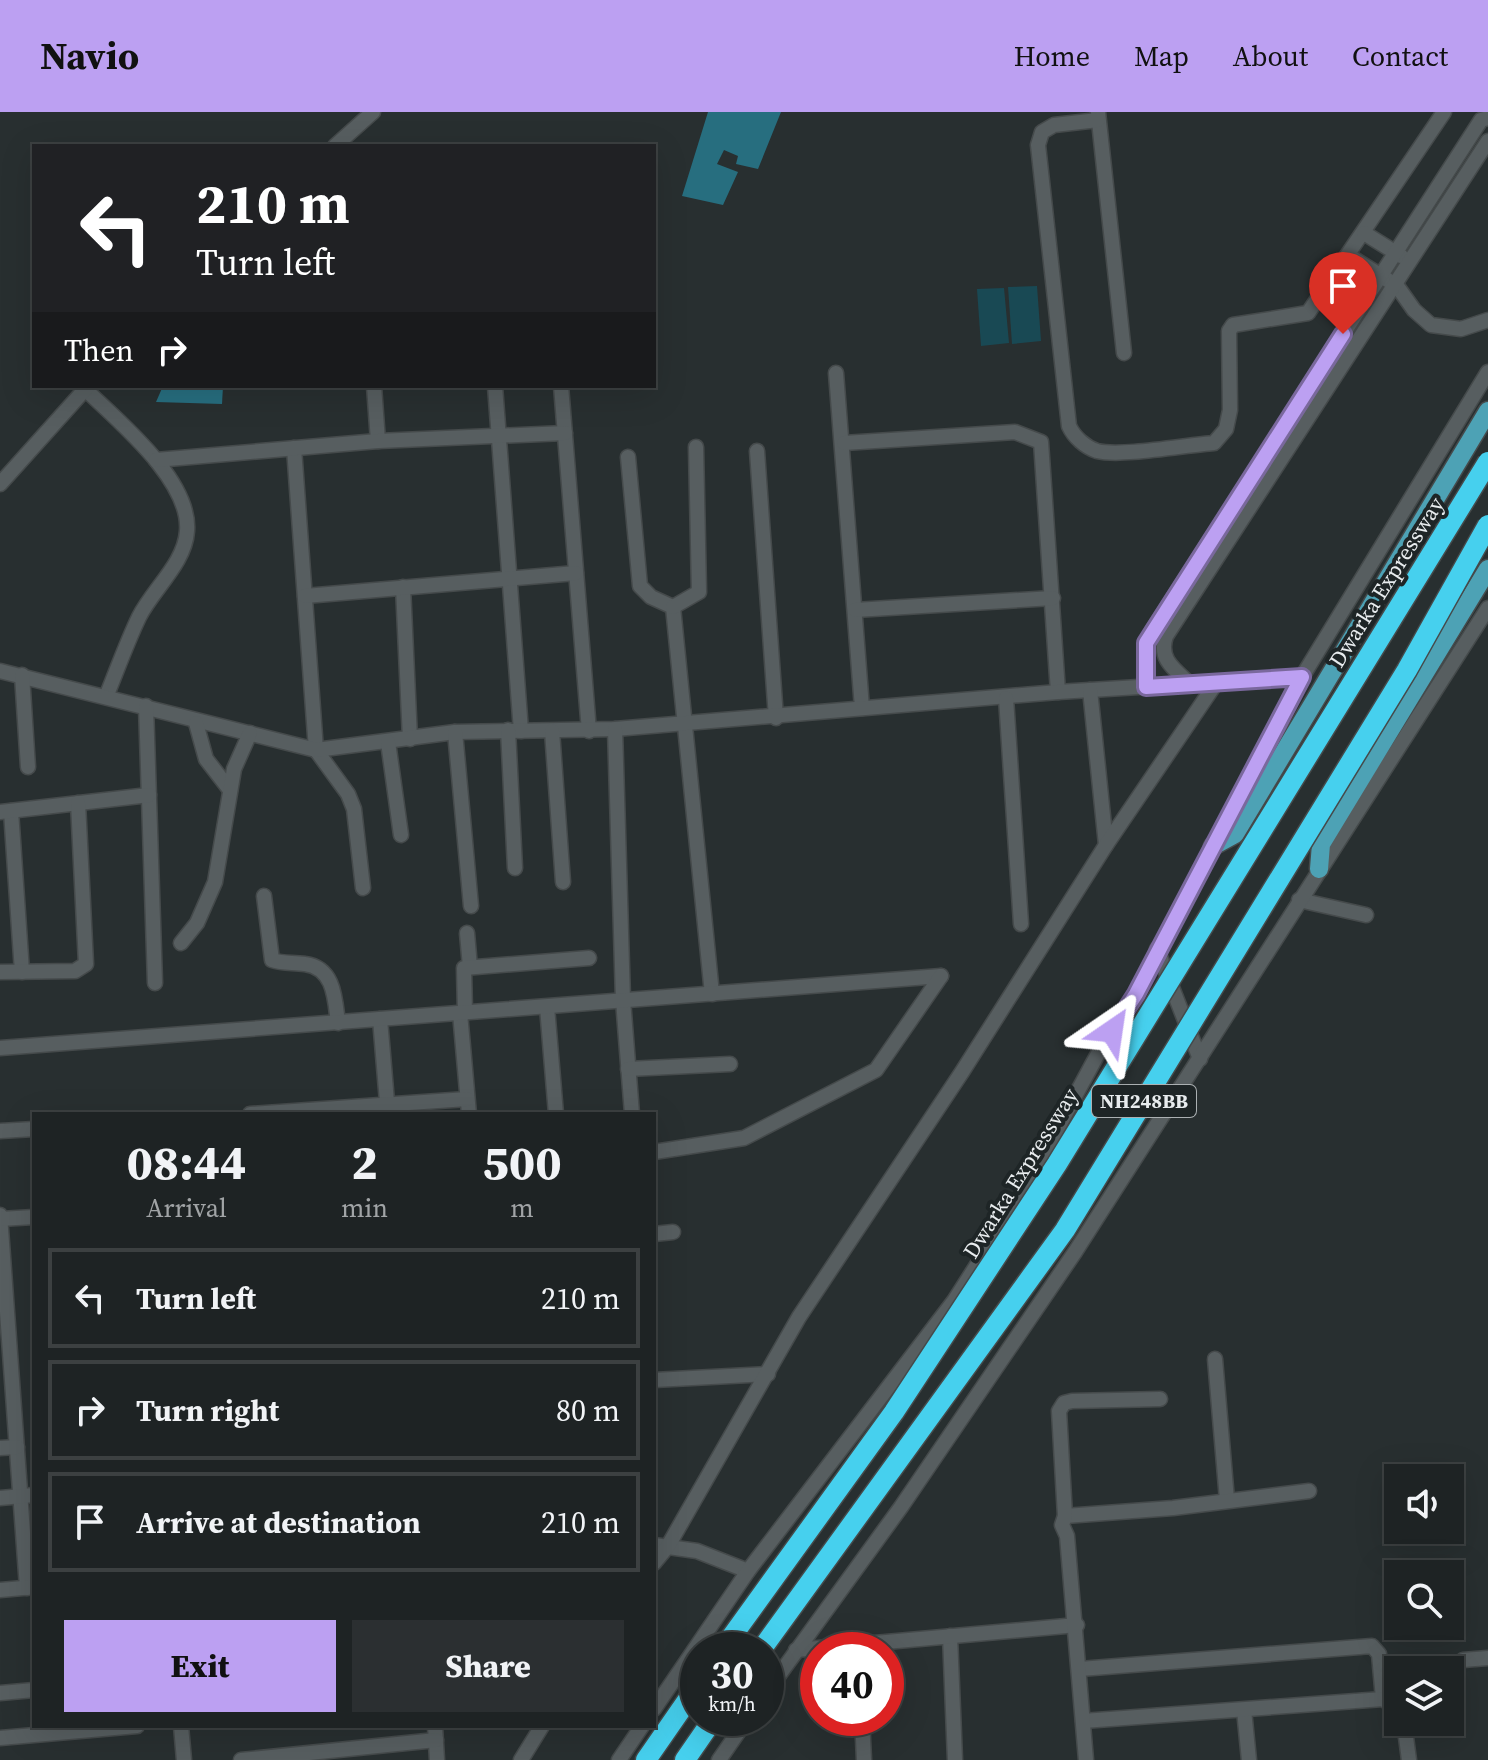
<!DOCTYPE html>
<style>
body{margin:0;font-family:"Source Serif 4",serif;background:#2b2f31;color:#f1f3f6;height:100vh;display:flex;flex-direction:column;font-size:30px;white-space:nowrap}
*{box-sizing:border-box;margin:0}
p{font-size:26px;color:#a1a4a6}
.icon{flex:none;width:44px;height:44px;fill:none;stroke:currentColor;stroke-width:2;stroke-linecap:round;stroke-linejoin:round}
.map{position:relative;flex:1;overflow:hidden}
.details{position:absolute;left:32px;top:1000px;width:624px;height:616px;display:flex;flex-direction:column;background:#1e2324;border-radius:0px;box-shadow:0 8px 32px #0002,0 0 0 2px #3c4041}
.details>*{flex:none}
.hud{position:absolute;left:32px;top:32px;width:624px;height:244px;border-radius:0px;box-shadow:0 8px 32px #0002,0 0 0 2px #3c4041;background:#202124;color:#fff;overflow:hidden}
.controls{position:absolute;left:1384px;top:1352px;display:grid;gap:16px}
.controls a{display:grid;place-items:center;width:80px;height:80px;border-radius:0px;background:#1e2324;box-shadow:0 8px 32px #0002,0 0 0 2px #3c4041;font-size:40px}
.speed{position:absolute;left:680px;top:1520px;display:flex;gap:16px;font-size:40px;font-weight:700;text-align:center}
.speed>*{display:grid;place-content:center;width:104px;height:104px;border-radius:50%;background:#1e2324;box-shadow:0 8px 32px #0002,0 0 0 2px #3c4041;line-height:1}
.speed small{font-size:20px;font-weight:400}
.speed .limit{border:12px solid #d22;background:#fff;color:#111}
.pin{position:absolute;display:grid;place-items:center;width:68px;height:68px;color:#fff;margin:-82px -34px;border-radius:50% 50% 50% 0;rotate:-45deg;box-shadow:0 0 8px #0007}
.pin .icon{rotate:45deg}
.me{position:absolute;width:88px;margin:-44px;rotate:32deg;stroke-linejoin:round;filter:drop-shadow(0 0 6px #0008)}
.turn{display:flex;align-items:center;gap:28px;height:168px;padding:0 32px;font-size:36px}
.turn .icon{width:104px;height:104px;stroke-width:2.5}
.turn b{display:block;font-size:56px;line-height:68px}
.then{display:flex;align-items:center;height:76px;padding:0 32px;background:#0003;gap:16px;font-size:30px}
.eta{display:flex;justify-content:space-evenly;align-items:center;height:136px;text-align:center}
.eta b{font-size:48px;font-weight:800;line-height:56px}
.button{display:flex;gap:16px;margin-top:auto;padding:16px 32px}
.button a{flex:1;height:92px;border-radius:0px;background:#bca0f2;color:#111;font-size:32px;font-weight:800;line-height:92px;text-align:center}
.button a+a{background:#2b2f31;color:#f1f3f6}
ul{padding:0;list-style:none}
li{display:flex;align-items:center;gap:24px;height:100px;margin:0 16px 12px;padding:0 16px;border:4px solid #3c4041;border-radius:0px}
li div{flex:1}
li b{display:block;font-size:30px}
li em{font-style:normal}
header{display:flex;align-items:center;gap:48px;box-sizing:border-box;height:112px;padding:0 40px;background:#bca0f2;color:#111}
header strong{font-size:38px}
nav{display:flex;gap:44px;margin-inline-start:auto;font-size:28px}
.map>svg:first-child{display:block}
.green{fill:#194954}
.water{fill:#276e7f}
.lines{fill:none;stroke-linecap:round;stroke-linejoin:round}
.minor-casing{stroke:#454a4b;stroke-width:17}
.major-casing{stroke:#454a4b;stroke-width:21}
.highway-casing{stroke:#454a4b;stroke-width:23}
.minor{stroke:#575e60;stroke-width:14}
.major{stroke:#4da2b5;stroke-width:18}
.highway{stroke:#46d0ee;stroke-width:20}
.highway-bridge-casing{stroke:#454a4b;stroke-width:23;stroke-linecap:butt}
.highway-bridge{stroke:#46d0ee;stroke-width:20}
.route-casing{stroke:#7a689d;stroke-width:20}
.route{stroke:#bca0f2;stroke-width:14}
.labels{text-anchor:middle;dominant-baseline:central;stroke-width:8;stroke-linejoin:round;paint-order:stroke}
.shield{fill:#1e2526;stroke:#abb0b2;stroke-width:2}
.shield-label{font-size:20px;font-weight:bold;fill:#e8ecee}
.street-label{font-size:22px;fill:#e8ecee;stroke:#1e2526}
</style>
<header>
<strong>Navio</strong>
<nav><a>Home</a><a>Map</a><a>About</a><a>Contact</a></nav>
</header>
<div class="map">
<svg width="1488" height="1648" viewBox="0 0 1488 1648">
<rect width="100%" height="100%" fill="#282f30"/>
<g class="green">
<polygon points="1037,174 1041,229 1012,232 1008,175"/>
<polygon points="1004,176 1009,231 981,234 977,177"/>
</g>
<g class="water">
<polygon points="708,0 781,0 758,57 736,52 738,44 724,38 717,52 738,60 723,93 682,84"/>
<polygon points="163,274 223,274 222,292 156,290"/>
</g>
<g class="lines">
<defs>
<g id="minor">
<polyline points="1098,0 1124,241"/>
<path d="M 1098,8 L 1054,13 L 1042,20 L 1038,33 L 1069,314 C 1074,325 1085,335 1097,339 C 1121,345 1186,333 1214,331 L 1226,317 L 1230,298 L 1229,219 L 1233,213 L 1308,201 L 1444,0"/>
<polyline points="335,34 373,0"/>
<polyline points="1364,121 1401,144"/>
<polyline points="1348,143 1397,174 1414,198 1431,213 1461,217 1488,208"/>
<polyline points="836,261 862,596"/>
<polyline points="374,274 378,329"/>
<polyline points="495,274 521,619"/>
<polyline points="561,274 589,619"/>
<path d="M 85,277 C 118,309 191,368 187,419 C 185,451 153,477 139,505 C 127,530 117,558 106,585"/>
<polyline points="844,331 1015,320 1041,330 1058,580"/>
<polyline points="294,336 316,638 348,682 354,697 363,776"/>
<polyline points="757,339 776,606"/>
<polyline points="628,345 640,474 651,485 673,495 712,882"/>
<polyline points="156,348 378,329 565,321"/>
<polyline points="0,372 88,274"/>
<polyline points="403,475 410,627"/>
<polyline points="305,484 576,461"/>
<polyline points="673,495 699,480 696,335"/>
<polyline points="855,498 1053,486"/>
<polyline points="0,559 316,638 455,620 615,617 1058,580 1302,565"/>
<polyline points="22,563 28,655"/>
<path d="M 1190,572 C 1174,557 1158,547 1166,524 L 1488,29"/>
<polyline points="1146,575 1146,531 1153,517 1481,8 1488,6"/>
<polyline points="1090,578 1106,733"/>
<polyline points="1006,586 1021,812"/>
<polyline points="146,594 155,871"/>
<polyline points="196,611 206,647 230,678"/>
<polyline points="615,617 623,888 632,1002"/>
<polyline points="508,618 515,756"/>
<polyline points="552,619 563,770"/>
<polyline points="455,620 471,794"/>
<polyline points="388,630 401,723"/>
<polyline points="11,699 22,860"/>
<polyline points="0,700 149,683"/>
<path d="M 264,784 L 272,848 C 284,852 293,850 305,852 C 335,856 335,888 338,911"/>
<polyline points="1299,788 1366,803"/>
<polyline points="467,821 470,855"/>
<polyline points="181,831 197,811 215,770 234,657 250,621"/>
<polyline points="1157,837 1200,947"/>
<polyline points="0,860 75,859 86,852 78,691"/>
<polyline points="547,895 556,1002"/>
<polyline points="460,901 469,1002"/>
<polyline points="465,901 464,856 589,846"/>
<polyline points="380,907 388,1002"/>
<polyline points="0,936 941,864"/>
<polyline points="628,957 730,952"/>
<polyline points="250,1002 467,987"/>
<polyline points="0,1019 34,1017"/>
<polyline points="654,1040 744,1026 876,958 941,864"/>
<polyline points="0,1103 27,1476"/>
<polyline points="0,1107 34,1105"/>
<polyline points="654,1122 673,1120"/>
<polyline points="1215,1247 1227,1388"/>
<polyline points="654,1268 768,1262"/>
<polyline points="0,1336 17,1335"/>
<polyline points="0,1386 34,1383"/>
<polyline points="1065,1404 1173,1396 1309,1379"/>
<polyline points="654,1433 697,1439 748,1459"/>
<polyline points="654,1451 668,1434 799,1205 962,960 1106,733 1216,571"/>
<polyline points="0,1478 34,1475"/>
<polyline points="950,1524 955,1648"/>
<polyline points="796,1538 1077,1513"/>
<polyline points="1463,1548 1488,1546"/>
<polyline points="1080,1557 1372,1534 1379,1542 1383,1587"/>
<polyline points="0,1581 34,1578"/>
<polyline points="766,1581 901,1395 1075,1140 1488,496"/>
<polyline points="654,1597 748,1459 954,1189 1021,1084 1100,938 1136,882 1302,565 1488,260"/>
<polyline points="1244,1598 1249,1648"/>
<polyline points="862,1606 864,1648"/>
<polyline points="1083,1609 1383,1587 1398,1598"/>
<polyline points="1404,1610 1409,1648"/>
<polyline points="181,1614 184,1648"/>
<polyline points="435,1614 437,1648"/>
<polyline points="0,1626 137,1614"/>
<polyline points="241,1648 436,1628"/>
<polyline points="521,1648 542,1614"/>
<polyline points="619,1648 642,1614"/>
<polyline points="719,1648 748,1606"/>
<polyline points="1086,1648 1067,1424 1062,1413 1065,1404 1059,1299 1064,1291 1072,1289 1160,1287"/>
</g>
<g id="major">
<polyline points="1213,734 1235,722 1488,299"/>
<polyline points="1319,757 1321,732 1488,457"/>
</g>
<g id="highway">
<polyline points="646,1648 698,1573"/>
<polyline points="685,1648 714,1606"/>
</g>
</defs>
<use href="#minor" class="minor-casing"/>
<use href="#major" class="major-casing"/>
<use href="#highway" class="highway-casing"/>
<use href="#minor" class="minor"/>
<use href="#major" class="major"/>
<use href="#highway" class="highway"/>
<defs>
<g id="highway-bridge">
<polyline points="722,1538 894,1300 1057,1052 1488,350"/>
<polyline points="761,1538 1065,1118 1407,558 1488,413"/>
</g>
</defs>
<use href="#highway-bridge" class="highway-bridge-casing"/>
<use href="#highway-bridge" class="highway-bridge"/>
</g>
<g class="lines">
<defs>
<polyline id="route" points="1112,919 1136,882 1302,565 1146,575 1146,531 1343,222"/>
</defs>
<use href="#route" class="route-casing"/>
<use href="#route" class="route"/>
</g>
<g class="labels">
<rect class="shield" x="1092" y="973" width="104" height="32" rx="6"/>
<g class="shield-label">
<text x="1144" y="989">NH248BB</text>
</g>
<g class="street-label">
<text transform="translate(1386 470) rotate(-58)">Dwarka Expressway</text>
<text transform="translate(1020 1061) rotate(-58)">Dwarka Expressway</text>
</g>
</g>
</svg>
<div class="controls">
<a><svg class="icon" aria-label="sound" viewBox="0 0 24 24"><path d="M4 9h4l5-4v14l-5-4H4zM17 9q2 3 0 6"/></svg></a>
<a><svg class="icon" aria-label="search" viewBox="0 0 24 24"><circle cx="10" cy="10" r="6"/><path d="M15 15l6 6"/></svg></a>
<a><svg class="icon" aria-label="layers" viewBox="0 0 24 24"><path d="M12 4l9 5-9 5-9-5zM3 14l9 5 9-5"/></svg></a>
</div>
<div class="speed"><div>30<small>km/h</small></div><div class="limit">40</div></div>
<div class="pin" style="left:1343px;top:222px;background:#d93025"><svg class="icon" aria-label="arrive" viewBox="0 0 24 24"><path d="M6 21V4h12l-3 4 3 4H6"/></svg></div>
<svg class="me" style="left:1112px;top:919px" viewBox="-20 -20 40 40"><path d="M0-17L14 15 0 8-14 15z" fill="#bca0f2" stroke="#fff" stroke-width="4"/></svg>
<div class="hud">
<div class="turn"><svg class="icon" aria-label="left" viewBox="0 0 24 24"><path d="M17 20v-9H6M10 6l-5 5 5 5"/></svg><div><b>210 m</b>Turn left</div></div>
<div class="then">Then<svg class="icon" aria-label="right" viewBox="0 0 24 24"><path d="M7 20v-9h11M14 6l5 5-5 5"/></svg></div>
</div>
<section class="details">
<div class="eta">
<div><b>08:44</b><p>Arrival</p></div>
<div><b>2</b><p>min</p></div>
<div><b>500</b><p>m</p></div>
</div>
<ul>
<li><svg class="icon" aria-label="left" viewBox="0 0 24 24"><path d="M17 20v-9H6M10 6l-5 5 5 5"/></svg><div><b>Turn left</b></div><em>210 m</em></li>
<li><svg class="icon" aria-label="right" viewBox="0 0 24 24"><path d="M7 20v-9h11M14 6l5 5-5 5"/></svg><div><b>Turn right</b></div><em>80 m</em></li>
<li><svg class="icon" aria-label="arrive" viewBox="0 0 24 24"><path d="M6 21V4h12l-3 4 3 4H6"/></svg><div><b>Arrive at destination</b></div><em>210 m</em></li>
</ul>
<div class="button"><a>Exit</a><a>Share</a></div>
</section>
</div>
